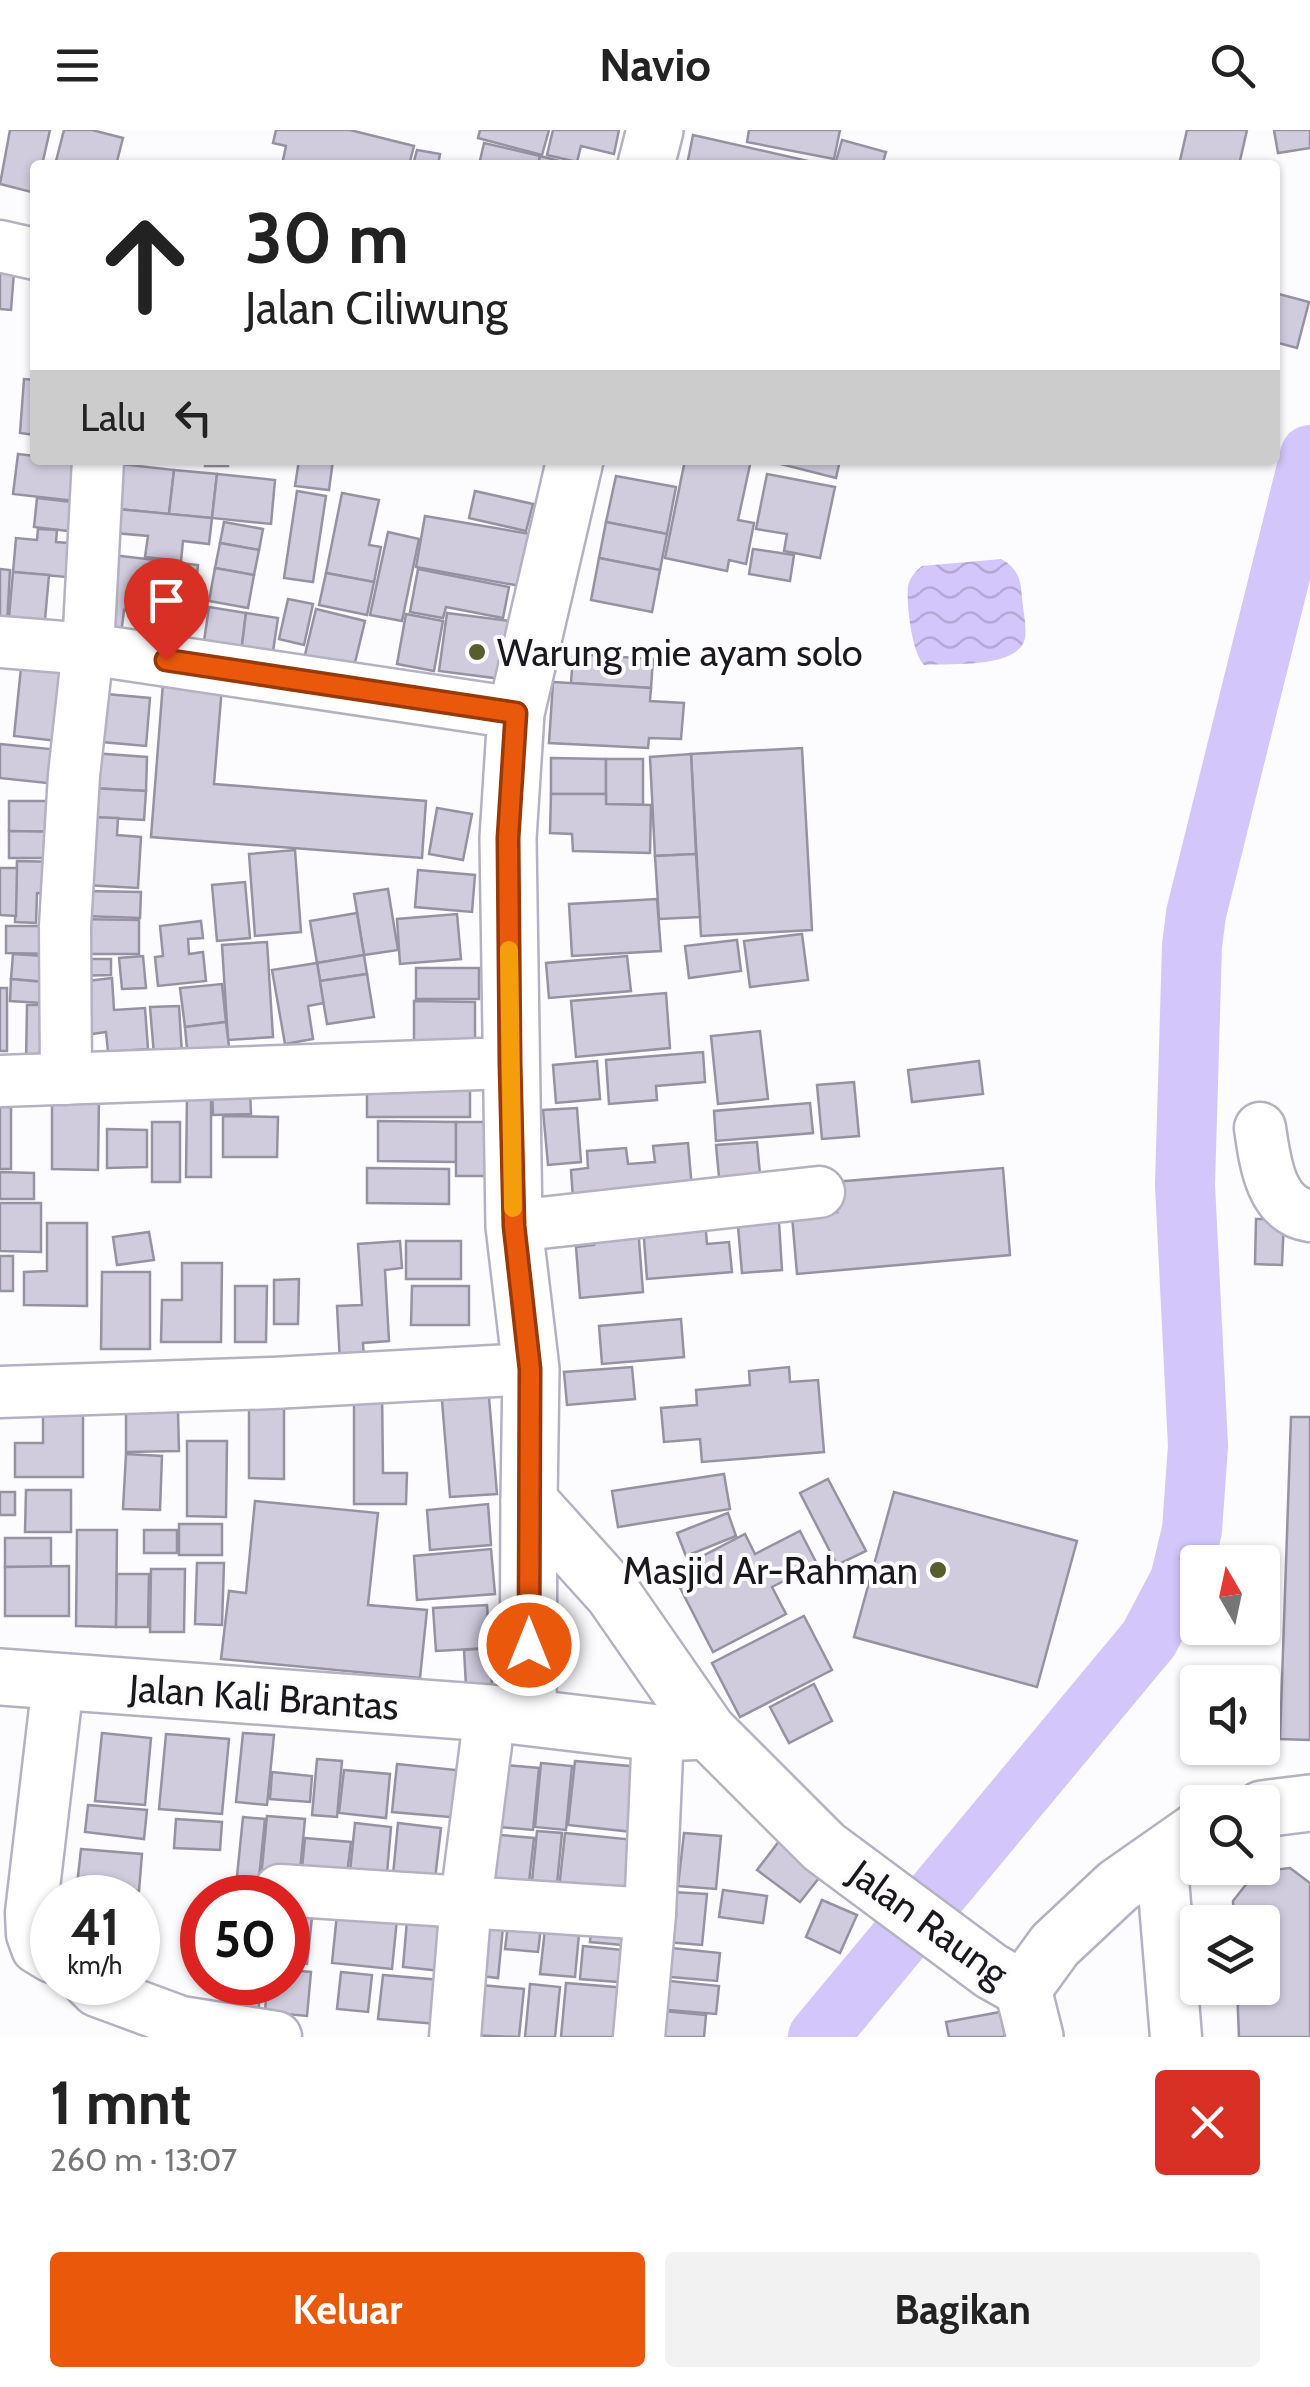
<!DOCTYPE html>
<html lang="id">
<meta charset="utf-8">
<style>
body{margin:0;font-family:Cabin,sans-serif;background:#f2f2f2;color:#222;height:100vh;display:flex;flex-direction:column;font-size:38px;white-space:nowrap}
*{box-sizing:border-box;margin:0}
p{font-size:32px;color:#767676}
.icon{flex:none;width:55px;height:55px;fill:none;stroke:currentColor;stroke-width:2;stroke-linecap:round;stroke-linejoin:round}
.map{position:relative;height:1907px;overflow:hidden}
.drawer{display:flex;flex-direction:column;background:#fff;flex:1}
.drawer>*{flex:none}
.banner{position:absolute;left:30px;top:30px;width:1250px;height:305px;border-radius:10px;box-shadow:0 2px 8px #0004;background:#fff;color:#222;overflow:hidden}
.needle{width:65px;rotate:351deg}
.tools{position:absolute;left:1180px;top:1415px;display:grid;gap:20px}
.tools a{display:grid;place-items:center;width:100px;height:100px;border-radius:10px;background:#fff;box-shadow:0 2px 8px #0004;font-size:50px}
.speed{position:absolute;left:30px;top:1745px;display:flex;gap:20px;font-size:50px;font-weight:700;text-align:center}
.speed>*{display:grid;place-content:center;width:130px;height:130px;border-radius:50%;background:#fff;box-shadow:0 2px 8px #0004;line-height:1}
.speed small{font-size:25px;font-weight:400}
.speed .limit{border:15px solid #d22;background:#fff;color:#111}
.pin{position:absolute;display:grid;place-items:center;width:85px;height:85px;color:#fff;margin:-102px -42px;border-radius:50% 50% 50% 0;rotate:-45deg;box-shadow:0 0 10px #0007}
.pin .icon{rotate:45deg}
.me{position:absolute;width:110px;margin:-55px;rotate:0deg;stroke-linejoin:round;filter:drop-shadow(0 0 8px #0008)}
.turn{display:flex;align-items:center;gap:35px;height:210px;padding:0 50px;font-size:45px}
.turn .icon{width:130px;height:130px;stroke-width:2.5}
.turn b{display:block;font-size:70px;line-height:85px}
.then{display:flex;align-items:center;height:95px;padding:0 50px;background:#0003;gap:20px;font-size:38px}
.round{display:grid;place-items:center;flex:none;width:105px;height:105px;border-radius:10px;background:#f2f2f2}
.headline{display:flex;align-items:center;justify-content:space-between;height:170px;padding:0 50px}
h1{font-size:60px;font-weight:700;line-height:75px}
.primary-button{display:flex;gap:20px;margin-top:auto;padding:20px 50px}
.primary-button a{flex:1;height:115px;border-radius:10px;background:#ea580c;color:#fff;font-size:40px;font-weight:700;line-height:115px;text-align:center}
.primary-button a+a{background:#f2f2f2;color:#222}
header{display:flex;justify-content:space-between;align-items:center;height:130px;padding:0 50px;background:#fff;font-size:45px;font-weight:700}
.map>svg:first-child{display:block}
.water{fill:url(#water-waves)}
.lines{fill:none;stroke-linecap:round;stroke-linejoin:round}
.river{stroke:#d2c6fa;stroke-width:60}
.building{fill:#d0ccde;stroke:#9592a2;stroke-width:2.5}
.minor-casing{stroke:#b4b1c2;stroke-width:55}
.major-casing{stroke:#b4b1c2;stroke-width:60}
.minor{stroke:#fff;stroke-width:50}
.major{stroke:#fff;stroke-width:55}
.route-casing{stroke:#983908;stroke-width:25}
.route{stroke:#ea580c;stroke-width:18}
.slow{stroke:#f59e0b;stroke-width:18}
.poi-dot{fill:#575d2b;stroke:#fcfbfe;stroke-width:4}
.labels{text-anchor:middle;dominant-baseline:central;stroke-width:8;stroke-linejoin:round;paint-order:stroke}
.poi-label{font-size:38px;fill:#1a181e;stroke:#fcfbfe;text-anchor:start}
.street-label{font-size:38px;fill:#1a181e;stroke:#fcfbfe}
</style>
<header><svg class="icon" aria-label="menu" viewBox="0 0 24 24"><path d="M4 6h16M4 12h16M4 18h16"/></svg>Navio<svg class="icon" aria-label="search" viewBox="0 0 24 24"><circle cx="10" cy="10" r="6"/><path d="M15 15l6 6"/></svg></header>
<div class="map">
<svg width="1310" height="1907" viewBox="0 0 1310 1907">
<defs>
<pattern id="water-waves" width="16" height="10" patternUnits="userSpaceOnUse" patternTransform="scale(2.5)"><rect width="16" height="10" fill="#d2c6fa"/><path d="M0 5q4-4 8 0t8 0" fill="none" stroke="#b4a9d6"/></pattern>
</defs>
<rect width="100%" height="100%" fill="#fcfbfe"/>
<path class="water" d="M 1001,429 C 1018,438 1021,450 1022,468 C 1023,481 1027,496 1025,508 C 1019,539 950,533 924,535 C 912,523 906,474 908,456 C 910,447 916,441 922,436 Z"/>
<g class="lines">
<polyline class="river" points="818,1907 1149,1509 1180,1450 1192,1400 1198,1316 1185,1055 1192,816 1196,784 1310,325"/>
</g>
<g class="building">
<polygon points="10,0 50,0 42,35 35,35 35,63 0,54"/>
<polygon points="64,0 92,0 123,8 116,35 55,35"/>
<polygon points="276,0 350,0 414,16 409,35 282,35 286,16 273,13"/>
<polygon points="480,0 549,0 542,25 478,8"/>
<polygon points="553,0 619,0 614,24 581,16 577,32 547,25"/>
<polygon points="749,0 840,0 834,29 747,12"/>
<polygon points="1187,0 1247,0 1239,35 1179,35"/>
<polygon points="1274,0 1310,0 1310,18 1278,23"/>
<polygon points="693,5 817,33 816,35 687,35"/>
<polygon points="842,10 886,22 882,35 835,35"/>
<polygon points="484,13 540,26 538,35 479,35"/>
<polygon points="417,20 440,24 438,35 413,35"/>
<polygon points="540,26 575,35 538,35"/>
<polygon points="0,128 15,129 11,180 0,179"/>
<polygon points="1275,163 1309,172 1297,218 1275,212"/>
<polygon points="24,249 35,250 35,305 20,303"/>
<polygon points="18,324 35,326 35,330 89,333 84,372 13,364"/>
<rect x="205" y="330" width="23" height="6"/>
<polygon points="299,330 333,330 329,360 295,356"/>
<polygon points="685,330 751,330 738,390 754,393 746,434 729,430 727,441 665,428"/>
<polygon points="765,330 840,330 836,348"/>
<polygon points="112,333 174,340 169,384 107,378"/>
<polygon points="174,340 217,344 212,388 169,384"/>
<polygon points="217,344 275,350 271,394 212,388"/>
<polygon points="767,344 835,357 820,428 784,421 787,404 756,399"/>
<polygon points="616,346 676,357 667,404 606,392"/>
<polygon points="297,361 326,366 313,452 284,448"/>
<polygon points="475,361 533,374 526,401 469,388"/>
<polygon points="342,363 379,370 369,415 381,417 374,452 326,443"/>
<polygon points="37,368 89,374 85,403 34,397"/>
<polygon points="107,378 212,388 209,414 183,411 181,431 145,427 148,406 104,402"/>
<polygon points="425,386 530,404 520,456 416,437"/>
<polygon points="224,392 263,399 259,420 220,413"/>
<polygon points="606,392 667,404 660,440 599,428"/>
<polygon points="38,399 57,400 56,412 69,413 66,447 13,442 16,408 37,410"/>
<polygon points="388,402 419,409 402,491 370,485"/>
<polygon points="220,413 259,420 254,445 215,438"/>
<polygon points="753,419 794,425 790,451 749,444"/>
<polygon points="104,424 198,435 192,488 124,480 121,505 94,502"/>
<polygon points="599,428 660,440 652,482 591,470"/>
<polygon points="215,438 254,445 248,478 209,471"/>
<polygon points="0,439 10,440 7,494 0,494"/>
<polygon points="418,439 509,457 503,488 446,477 443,488 410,482"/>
<polygon points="13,442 49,445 44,501 8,498"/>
<polygon points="326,443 374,452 367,485 319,475"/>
<polygon points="288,469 313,474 304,515 279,509"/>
<polygon points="209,477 246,483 241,523 203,518"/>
<polygon points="316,479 365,491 352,545 303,533"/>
<polygon points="246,483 278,488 272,528 241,523"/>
<polygon points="447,483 510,491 502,549 439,541"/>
<polygon points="406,484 443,491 434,541 397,534"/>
<polygon points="573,524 653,529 651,558 571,553"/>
<polygon points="22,528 66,532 58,611 14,606"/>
<polygon points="164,540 223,544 214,654 426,671 422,728 151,707"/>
<polygon points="553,552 651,558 650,571 684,573 681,609 649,608 648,618 549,613"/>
<polygon points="106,564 150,568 146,616 102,612"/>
<polygon points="0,614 60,620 56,654 0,648"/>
<polygon points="802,618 812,800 701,806 691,624"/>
<polygon points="92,623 147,627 146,661 90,658"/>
<polygon points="691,624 696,724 655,726 650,627"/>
<polygon points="551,628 606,629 606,664 551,664"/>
<polygon points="606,629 643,629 643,675 606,674"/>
<polygon points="90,658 146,661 144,690 89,687"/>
<polygon points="551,664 606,664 606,674 651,675 650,723 573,721 572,704 550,703"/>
<polygon points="9,671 51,671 51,702 9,701"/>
<polygon points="437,678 472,684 463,730 429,724"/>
<polygon points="89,687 118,688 117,705 141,707 138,758 85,755"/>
<polygon points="9,701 68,702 68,728 9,728"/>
<polygon points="295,720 301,802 255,806 249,724"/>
<polygon points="696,724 700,787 659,789 655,726"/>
<polygon points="17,731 60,732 59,764 37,763 36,793 15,792"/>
<polygon points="0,738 17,738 16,786 0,785"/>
<polygon points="418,740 475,745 472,782 415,777"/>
<polygon points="245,752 250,808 217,811 212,755"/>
<polygon points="388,759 398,820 364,825 354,764"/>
<polygon points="85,761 141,762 140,788 84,786"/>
<polygon points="657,769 661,821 572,826 569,774"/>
<polygon points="357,783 364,825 317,833 310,791"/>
<polygon points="457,784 461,829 400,834 397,789"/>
<polygon points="75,789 139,790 139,824 75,824"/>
<polygon points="201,791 203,808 188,809 189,824 203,822 206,851 158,856 155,827 163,826 160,796"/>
<polygon points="6,796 55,796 55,824 6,823"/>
<polygon points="802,804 808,850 750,857 744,811"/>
<polygon points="737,810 741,841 689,848 685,816"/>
<polygon points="267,812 273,907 228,910 222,815"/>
<polygon points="13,824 59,827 58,853 11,849"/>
<polygon points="364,825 367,844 320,851 317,833"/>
<polygon points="143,826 146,858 122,859 119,828"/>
<polygon points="627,826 631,861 549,868 546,833"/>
<polygon points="74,829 111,829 111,845 74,846"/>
<polygon points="317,833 324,873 308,876 313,909 285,914 272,840"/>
<rect x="416" y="838" width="63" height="31"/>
<polygon points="367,844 374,887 327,894 320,851"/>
<polygon points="112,848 114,880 145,878 148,919 108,922 106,902 92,904 87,851"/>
<polygon points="11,849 43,852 41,873 10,871"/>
<polygon points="222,854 226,892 185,897 180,858"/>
<rect x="0" y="858" width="7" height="63"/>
<polygon points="666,863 670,918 576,927 571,871"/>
<polygon points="414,871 475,872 475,913 414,913"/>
<polygon points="27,875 59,875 58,933 26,933"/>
<polygon points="179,876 182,924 154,925 150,877"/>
<polygon points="226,892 230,925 188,930 185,897"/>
<polygon points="760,901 768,969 718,974 711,906"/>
<polygon points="703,922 705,952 656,956 657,970 609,974 606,930"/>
<polygon points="597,931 600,969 556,973 553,935"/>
<polygon points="979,931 983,964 912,972 908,940"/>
<rect x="367" y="952" width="103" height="35"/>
<polygon points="854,952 859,1006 822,1009 817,955"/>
<polygon points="250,959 251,984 213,985 212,960"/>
<polygon points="187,965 211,965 211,1047 186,1047"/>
<polygon points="52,967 99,967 98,1040 52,1039"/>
<polygon points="810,973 813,1003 716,1011 714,981"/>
<rect x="0" y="977" width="11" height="62"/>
<polygon points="577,978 581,1032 548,1035 543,980"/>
<polygon points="223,986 278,987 277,1027 223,1027"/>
<polygon points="378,991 456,992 456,1032 378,1031"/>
<rect x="152" y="992" width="28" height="60"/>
<rect x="456" y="992" width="36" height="54"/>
<polygon points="107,999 147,1000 147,1037 107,1038"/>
<polygon points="757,1012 761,1055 720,1058 716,1015"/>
<polygon points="688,1013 692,1059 573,1069 571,1040 588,1038 587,1021 626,1018 628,1034 655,1032 653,1016"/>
<polygon points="367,1038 449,1039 449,1074 367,1073"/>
<polygon points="1003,1038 1010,1125 797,1144 792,1086 837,1082 834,1052"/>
<polygon points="0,1042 34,1043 34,1069 0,1069"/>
<polygon points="0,1073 41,1073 41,1122 0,1121"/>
<polygon points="1256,1089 1284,1089 1282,1135 1255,1134"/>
<polygon points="705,1090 707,1114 729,1112 732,1142 647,1149 643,1096"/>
<polygon points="779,1092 782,1140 742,1143 738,1096"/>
<polygon points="47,1093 87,1093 87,1176 24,1175 24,1142 47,1141"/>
<polygon points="638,1097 643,1162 580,1168 576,1117 594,1115 593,1101"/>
<polygon points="149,1102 154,1130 117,1135 113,1107"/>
<polygon points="400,1111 402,1138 385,1140 389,1211 363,1213 364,1232 340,1233 337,1176 362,1175 358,1114"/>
<rect x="406" y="1111" width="55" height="38"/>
<rect x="0" y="1126" width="13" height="35"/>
<polygon points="182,1133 222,1133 221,1212 161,1212 162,1170 182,1170"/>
<polygon points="102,1142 150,1142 150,1219 101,1219"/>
<polygon points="299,1149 298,1194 274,1194 274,1150"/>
<polygon points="235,1156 267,1156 266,1212 235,1212"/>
<polygon points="412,1156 469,1156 469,1195 411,1195"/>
<polygon points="681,1189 684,1227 602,1234 599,1196"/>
<polygon points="632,1237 635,1269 567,1275 564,1242"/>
<polygon points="789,1237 790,1252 818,1250 824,1322 702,1332 700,1309 664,1312 661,1278 697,1275 696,1260 750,1255 749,1241"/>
<polygon points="488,1255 497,1364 450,1367 441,1259"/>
<polygon points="354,1258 382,1258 383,1343 407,1343 406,1374 354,1374"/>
<polygon points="126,1268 161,1282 178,1282 179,1321 126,1322"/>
<polygon points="249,1276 284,1276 284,1349 249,1348"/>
<polygon points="43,1281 83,1281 83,1347 15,1347 15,1313 43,1313"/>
<polygon points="1291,1287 1310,1287 1310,1610 1280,1609"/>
<polygon points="187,1311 227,1311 226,1387 187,1386"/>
<polygon points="126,1324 162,1326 160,1380 123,1379"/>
<polygon points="724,1344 730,1379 618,1397 612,1361"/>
<polygon points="828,1349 866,1421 837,1435 800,1363"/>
<polygon points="26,1360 71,1360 71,1402 25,1402"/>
<rect x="0" y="1362" width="15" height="23"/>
<polygon points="894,1362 1077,1411 1037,1557 854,1507"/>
<polygon points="255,1371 378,1383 368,1475 427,1480 420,1548 221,1529 229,1461 246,1463"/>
<polygon points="488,1374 491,1415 430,1420 427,1380"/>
<polygon points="728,1383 736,1406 686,1426 677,1403"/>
<rect x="179" y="1394" width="43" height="31"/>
<polygon points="77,1400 117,1400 116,1497 76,1496"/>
<rect x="144" y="1400" width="33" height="23"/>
<polygon points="800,1401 817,1434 772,1457 786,1484 713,1522 672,1442 745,1404 755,1424"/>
<rect x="5" y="1408" width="46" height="29"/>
<polygon points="491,1419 495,1464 417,1470 414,1426"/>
<polygon points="197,1433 224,1433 222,1495 195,1494"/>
<polygon points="69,1436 69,1486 5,1486 5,1437"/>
<polygon points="151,1439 185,1439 184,1502 150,1502"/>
<polygon points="117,1444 149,1444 148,1497 116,1497"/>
<polygon points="487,1475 490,1518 436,1521 433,1478"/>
<polygon points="804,1486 832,1540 740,1587 712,1533"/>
<polygon points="490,1518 492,1555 466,1556 464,1520"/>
<polygon points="814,1554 832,1591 789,1613 770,1577"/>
<polygon points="1196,1572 1198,1618 1224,1618 1224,1621 1195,1620"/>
<polygon points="102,1603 151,1608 145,1675 95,1671"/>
<polygon points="243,1603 274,1605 267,1675 236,1672"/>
<polygon points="166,1604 229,1609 222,1684 159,1679"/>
<polygon points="317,1629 342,1631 337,1687 312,1685"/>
<polygon points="575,1631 640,1637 633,1702 568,1695"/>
<polygon points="541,1633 572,1636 566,1700 535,1697"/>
<polygon points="397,1634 466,1641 461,1688 392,1682"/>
<polygon points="494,1634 539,1638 533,1700 488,1696"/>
<polygon points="344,1640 390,1644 386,1688 339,1683"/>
<polygon points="272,1642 312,1646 310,1672 270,1669"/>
<polygon points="88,1675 147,1680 144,1709 85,1702"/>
<polygon points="267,1686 305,1689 299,1751 261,1748"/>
<polygon points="243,1687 265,1689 259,1748 237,1746"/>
<polygon points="176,1689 222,1692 220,1720 174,1718"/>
<polygon points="355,1693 391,1697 386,1755 349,1751"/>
<polygon points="398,1693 441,1698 435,1749 393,1745"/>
<polygon points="537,1701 562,1703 556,1764 531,1761"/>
<polygon points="565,1703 635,1710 629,1766 559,1759"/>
<polygon points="684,1703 721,1706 716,1759 678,1756"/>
<polygon points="489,1704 534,1708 529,1752 484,1747"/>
<polygon points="305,1708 351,1712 346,1753 301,1748"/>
<polygon points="780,1710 823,1743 800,1772 757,1740"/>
<polygon points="81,1719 142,1724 139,1761 77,1755"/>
<polygon points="1290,1738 1310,1753 1310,1907 1239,1907 1237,1858 1262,1858 1262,1792 1234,1792 1233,1771 1256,1742"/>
<polygon points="723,1760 767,1766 763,1793 719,1787"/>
<polygon points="672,1762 707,1764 702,1815 667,1812"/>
<polygon points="822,1770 857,1785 840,1823 806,1807"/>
<polygon points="338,1774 398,1779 392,1839 332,1833"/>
<polygon points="288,1776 313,1778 307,1834 288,1832"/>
<polygon points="408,1779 456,1784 451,1842 403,1837"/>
<polygon points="470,1784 504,1787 498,1848 464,1844"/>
<polygon points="509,1786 542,1789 538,1822 505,1819"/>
<polygon points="592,1788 635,1792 633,1816 590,1812"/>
<polygon points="546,1790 580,1793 575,1847 540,1844"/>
<polygon points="583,1816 633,1821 630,1853 580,1849"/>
<polygon points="662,1817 720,1823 717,1851 659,1846"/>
<polygon points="288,1840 311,1842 307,1886 265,1882 267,1852 288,1852"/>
<polygon points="341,1842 372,1845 368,1882 337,1879"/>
<polygon points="383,1845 441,1850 437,1894 378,1889"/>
<polygon points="660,1850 719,1856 716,1884 656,1879"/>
<polygon points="224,1852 261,1852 258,1885 221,1880"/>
<polygon points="566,1853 627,1858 622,1907 561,1907"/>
<polygon points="471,1854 524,1859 519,1907 466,1905"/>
<polygon points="530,1854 560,1857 555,1907 525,1907"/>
<polygon points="652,1880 706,1885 704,1907 649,1907"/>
<polygon points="1000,1882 1005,1907 949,1907 946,1892"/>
</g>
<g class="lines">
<defs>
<g id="minor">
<polyline points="0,116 35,124"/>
<polyline points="0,512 88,519 516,583"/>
<polyline points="66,949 65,796 74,645 88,519 98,330"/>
<polyline points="0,951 510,933"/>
<path d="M 1260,998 C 1265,1031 1270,1080 1310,1086"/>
<polyline points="514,1096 819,1062"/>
<polyline points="0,1262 273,1253 531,1239"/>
<polyline points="1161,1725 1176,1907"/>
<polyline points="280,1760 650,1784"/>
<polyline points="52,1827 37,1818 32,1804 31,1783 58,1553"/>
<polyline points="88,1852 97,1861 181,1892 276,1907"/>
<polyline points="455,1907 466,1771 490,1583"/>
<polyline points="639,1907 650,1784 658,1603"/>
</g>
<g id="major">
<polyline points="646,35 655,0"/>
<polyline points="575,330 516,583 508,708 514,1096 531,1239 529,1371 613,1464 708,1601 824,1717 991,1841 1023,1859"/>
<polyline points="0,1547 490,1583 658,1603 708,1601"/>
<polyline points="528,1587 529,1371"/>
<polyline points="1262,1679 1310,1673"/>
<polyline points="1023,1859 1055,1815 1118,1756 1198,1700"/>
<polyline points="1023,1859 1035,1907"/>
</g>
</defs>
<use href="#minor" class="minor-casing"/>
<use href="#major" class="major-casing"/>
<use href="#minor" class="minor"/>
<use href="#major" class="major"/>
</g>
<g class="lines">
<defs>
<polyline id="route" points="166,530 516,583 508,708 510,933 514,1096 530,1239 529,1515"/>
</defs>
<use href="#route" class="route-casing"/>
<use href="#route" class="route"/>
<polyline class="slow" points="509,820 513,1078"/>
</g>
<g class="poi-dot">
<circle cx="477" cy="522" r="10"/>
<circle cx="938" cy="1440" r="10"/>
</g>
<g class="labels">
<g class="poi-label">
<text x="497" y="522">Warung mie ayam solo</text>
<text x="918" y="1440" text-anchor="end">Masjid Ar-Rahman</text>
</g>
<g class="street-label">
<text transform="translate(264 1567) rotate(4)">Jalan Kali Brantas</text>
<text transform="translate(929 1793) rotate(36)">Jalan Raung</text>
</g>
</g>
</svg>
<div class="tools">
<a><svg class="needle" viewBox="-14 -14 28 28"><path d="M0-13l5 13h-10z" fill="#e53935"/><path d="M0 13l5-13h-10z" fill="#767676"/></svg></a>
<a><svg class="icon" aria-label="sound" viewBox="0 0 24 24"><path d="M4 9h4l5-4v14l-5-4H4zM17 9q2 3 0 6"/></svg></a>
<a><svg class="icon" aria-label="search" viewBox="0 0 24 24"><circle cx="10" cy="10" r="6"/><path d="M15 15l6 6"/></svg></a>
<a><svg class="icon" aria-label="layers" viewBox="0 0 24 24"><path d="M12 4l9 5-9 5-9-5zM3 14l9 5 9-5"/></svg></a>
</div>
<div class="speed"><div>41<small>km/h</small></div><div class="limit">50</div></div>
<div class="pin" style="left:166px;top:530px;background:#d93025"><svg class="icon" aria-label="arrive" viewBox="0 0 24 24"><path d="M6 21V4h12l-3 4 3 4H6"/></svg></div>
<svg class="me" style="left:529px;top:1515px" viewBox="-20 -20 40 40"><circle r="17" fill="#ea580c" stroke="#fff" stroke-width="3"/><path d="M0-11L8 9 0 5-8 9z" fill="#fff"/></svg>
<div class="banner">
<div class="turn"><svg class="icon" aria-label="ahead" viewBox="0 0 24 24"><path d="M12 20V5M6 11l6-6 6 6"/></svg><div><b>30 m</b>Jalan Ciliwung</div></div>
<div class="then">Lalu<svg class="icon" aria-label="left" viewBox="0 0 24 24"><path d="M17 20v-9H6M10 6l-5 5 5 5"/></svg></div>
</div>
</div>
<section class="drawer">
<div class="headline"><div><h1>1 mnt</h1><p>260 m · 13:07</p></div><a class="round" style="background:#d93025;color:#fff"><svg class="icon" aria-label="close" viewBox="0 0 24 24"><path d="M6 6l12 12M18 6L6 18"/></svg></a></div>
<div class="primary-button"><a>Keluar</a><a>Bagikan</a></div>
</section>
